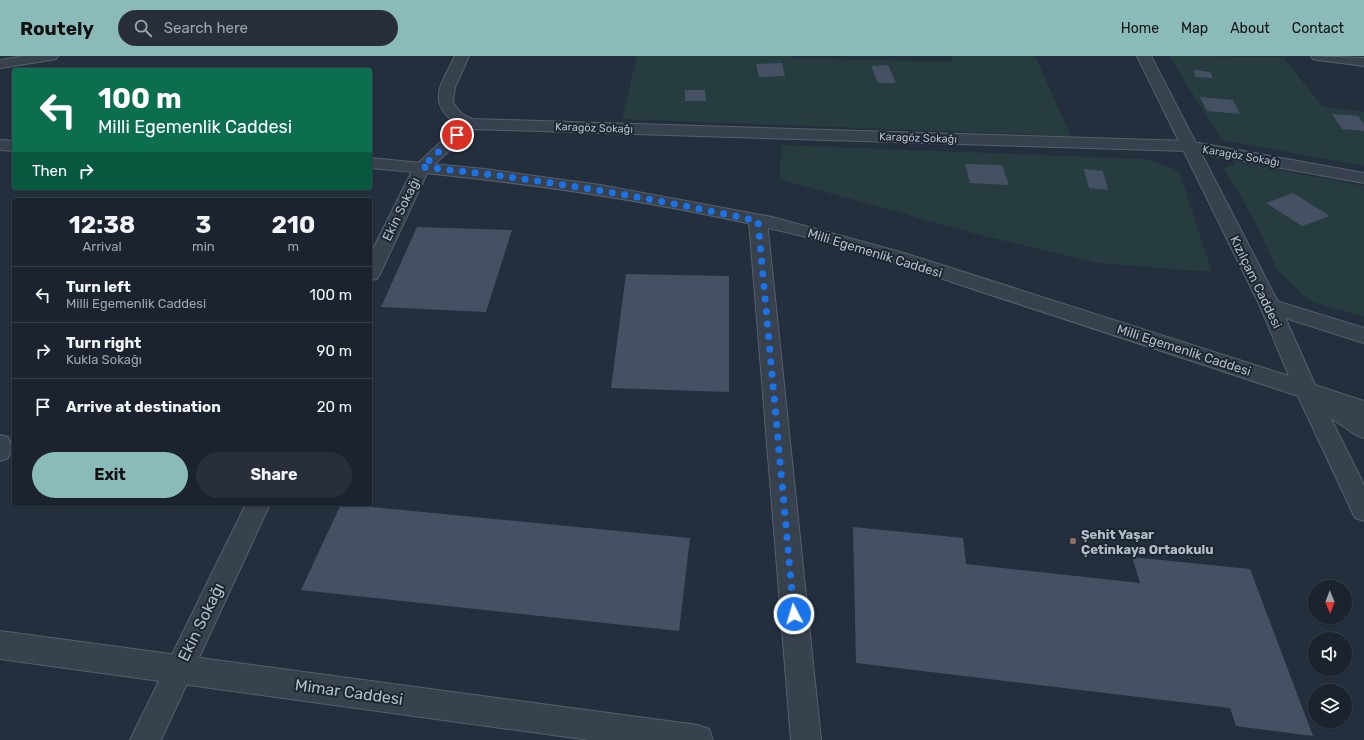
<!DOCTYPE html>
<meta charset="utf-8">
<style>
body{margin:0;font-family:Rubik,sans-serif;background:#282f3a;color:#f1f3f6;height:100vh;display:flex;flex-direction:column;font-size:15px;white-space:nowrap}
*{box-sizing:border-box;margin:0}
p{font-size:13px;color:#a0a4aa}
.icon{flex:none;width:22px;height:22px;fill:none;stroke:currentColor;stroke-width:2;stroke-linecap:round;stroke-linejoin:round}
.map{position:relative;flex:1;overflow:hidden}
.side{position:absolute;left:12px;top:142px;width:360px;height:308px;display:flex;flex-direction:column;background:#1b232e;border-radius:4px;box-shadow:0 1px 3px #0004,0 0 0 1px #39404a}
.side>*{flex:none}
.top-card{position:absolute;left:12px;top:12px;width:360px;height:122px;border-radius:4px;box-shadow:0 1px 3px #0004,0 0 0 1px #39404a;background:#0b6e4f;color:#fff;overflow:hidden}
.needle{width:26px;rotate:179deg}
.controls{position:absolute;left:1308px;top:524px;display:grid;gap:8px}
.controls a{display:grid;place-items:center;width:44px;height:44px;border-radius:50%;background:#1b232e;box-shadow:0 1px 3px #0004,0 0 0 1px #39404a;font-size:20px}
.pin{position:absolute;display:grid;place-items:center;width:34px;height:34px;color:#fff;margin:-17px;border:2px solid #fff;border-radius:50%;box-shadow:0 1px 4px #0007}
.me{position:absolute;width:44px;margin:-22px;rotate:355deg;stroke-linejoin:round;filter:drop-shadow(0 0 3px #0008)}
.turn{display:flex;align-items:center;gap:14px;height:84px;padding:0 20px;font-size:18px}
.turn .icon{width:52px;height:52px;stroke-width:2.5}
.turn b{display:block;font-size:28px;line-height:34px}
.then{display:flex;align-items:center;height:38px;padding:0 20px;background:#0003;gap:8px;font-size:15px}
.eta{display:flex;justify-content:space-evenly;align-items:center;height:68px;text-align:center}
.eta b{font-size:24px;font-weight:700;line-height:28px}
.action{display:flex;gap:8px;margin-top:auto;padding:8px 20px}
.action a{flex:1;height:46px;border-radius:24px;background:#8bbbb9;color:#111;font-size:16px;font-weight:700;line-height:46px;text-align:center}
.action a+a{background:#282f3a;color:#f1f3f6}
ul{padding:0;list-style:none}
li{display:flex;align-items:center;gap:12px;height:56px;padding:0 20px;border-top:1px solid #39404a}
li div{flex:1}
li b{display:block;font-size:15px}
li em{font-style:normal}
header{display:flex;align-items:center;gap:24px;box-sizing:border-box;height:56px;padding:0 20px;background:#8bbbb9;color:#111}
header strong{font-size:19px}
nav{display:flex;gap:22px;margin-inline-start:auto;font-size:14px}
.search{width:280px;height:36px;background:#282f3a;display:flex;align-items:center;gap:10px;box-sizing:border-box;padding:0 14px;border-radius:22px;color:#a0a4aa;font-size:15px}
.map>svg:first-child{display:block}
.green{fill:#263c3f}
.building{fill:#455162}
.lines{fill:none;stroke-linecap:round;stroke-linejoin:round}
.minor-casing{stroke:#565f6c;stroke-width:2}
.tertiary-casing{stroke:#565f6c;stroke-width:2}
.minor{fill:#38414e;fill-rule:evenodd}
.tertiary{fill:#38414e;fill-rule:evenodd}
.route{stroke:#1a73e8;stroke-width:7;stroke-dasharray:0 12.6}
.education-dot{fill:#8d6e63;stroke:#1d2633;stroke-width:1.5}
.labels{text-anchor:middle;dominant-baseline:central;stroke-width:4;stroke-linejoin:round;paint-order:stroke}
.far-street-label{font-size:11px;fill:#b4bcc9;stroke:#1d2633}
.street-label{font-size:13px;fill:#b4bcc9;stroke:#1d2633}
.poi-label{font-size:13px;font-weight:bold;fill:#b4bcc9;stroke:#1d2633;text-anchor:start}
.near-street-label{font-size:16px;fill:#b4bcc9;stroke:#1d2633}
</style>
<header>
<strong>Routely</strong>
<div class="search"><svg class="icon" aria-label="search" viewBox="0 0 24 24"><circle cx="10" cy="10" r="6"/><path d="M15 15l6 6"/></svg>Search here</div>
<nav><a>Home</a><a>Map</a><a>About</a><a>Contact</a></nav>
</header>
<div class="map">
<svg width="1364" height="684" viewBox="0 0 1364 684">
<rect width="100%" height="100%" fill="#242f3e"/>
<g class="green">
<polygon points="637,0 791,0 791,2 953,6 952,0 1035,0 1071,80 622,63"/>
<polygon points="1169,0 1283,1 1322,50 1364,56 1364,110 1222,84"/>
<polygon points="782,89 1145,103 1179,115 1212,216 1098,207 980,179 779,123"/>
<polygon points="1237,106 1364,130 1364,261 1310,245 1277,214 1256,167 1224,112"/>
</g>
<g class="building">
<polygon points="782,7 785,20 759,21 756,8"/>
<polygon points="888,9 896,27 878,27 871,10"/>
<polygon points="1193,14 1210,16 1213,22 1196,21"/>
<polygon points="685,34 705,34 706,45 685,45"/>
<polygon points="1200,41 1233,44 1240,58 1207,55"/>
<polygon points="1332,58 1358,60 1364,68 1364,75 1342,73"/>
<polygon points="965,108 1002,109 1009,129 970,127"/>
<polygon points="1084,113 1103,115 1108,134 1089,132"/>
<polygon points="1293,137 1330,160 1302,170 1266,147"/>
<polygon points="417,171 512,174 486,256 381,251"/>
<polygon points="626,218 729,220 729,336 611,332"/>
<polygon points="341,448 690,482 679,575 301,534"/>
<polygon points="853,471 963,482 966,508 1140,527 1132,501 1250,513 1313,680 1236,670 1230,652 856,607"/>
</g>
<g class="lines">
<defs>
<g id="minor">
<polygon points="24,0 58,0 56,3 51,4 0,12 0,4"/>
<path d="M 455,0 L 469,0 L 455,31 L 453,47 L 462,58 L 472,63 L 1188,85 L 1364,117 L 1364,127 L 1188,95 L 473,73 L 429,113 L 380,218 L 377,223 L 370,224 L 370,199 L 414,111 L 459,69 C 425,48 441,28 455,0 Z"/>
<polygon points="1311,0 1364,2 1364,10 1318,4 1313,3"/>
<polygon points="758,159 764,161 767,165 821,684 791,684 749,165 752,161"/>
<polygon points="1270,243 1364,272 1364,287 1263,255 1260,250 1263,245"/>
<polygon points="1309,328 1317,330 1364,361 1364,382 1356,379 1301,342 1298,336 1301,330"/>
<path d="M 0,379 L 8,381 C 12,389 12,394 8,402 L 0,405 Z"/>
<polygon points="246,448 270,448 161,684 130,684"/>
</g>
<g id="tertiary">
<path d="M 1137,0 L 1151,0 L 1280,250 L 1315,329 L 1364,345 L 1364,363 L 1324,349 L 1364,429 L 1364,465 L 1355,462 L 1298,340 C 1193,305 1088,270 982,236 C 930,219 879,200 826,186 C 676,147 524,125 370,112 L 370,102 L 485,113 L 600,129 L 772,161 L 904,197 L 1289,320 L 1260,250 Z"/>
<polygon points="0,84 14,85 14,95 0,94"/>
<polygon points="0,575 698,669 709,673 713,684 589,684 0,603"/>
</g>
</defs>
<use href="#minor" class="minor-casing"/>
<use href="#tertiary" class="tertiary-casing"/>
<use href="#minor" class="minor"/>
<use href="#tertiary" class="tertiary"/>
</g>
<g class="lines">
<path class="route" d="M 457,79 L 422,111 C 535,122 647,141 758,165 L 794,558"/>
</g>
<circle class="education-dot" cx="1073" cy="485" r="4"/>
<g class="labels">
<g class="far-street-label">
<text transform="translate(594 72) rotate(2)">Karagöz Sokağı</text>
<text transform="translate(918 82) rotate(2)">Karagöz Sokağı</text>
<text transform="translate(1241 100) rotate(10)">Karagöz Sokağı</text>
</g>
<g class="street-label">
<text transform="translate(401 153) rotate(-64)">Ekin Sokağı</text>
<text transform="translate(875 197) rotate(17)">Milli Egemenlik Caddesi</text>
<text transform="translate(1256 226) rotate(64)">Kızılçam Caddesi</text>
<text transform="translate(1184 294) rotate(18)">Milli Egemenlik Caddesi</text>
</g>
<g class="poi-label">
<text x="1081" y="478">Şehit Yaşar<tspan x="1081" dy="15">Çetinkaya Ortaokulu</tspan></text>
</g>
<g class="near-street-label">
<text transform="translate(201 566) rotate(-64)">Ekin Sokağı</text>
<text transform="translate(349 636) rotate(8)">Mimar Caddesi</text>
</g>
</g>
</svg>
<div class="controls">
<a><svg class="needle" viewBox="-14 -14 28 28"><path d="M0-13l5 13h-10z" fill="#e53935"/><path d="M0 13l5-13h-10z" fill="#a0a4aa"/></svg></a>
<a><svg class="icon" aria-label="sound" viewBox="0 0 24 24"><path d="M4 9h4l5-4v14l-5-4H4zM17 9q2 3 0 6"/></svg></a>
<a><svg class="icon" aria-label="layers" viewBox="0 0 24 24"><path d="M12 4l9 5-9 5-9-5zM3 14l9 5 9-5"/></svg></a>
</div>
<div class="pin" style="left:457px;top:79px;background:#d93025"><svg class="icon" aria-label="arrive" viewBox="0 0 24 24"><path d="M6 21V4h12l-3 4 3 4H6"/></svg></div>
<svg class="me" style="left:794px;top:558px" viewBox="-20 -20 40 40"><circle r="17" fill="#1a73e8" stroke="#fff" stroke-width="3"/><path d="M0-11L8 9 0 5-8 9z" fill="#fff"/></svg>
<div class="top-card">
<div class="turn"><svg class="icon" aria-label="left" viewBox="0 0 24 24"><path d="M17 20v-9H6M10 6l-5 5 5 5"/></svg><div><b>100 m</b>Milli Egemenlik Caddesi</div></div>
<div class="then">Then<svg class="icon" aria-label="right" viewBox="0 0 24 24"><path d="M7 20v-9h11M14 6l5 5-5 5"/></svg></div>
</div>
<section class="side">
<div class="eta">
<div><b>12:38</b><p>Arrival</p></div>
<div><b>3</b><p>min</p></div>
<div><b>210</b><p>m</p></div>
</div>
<ul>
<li><svg class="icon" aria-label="left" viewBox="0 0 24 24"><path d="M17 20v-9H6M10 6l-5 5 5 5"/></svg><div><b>Turn left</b><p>Milli Egemenlik Caddesi</p></div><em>100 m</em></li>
<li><svg class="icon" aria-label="right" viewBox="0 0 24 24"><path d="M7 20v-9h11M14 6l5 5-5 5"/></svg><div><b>Turn right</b><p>Kukla Sokağı</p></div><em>90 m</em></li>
<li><svg class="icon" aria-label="arrive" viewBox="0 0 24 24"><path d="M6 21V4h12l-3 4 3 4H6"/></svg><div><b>Arrive at destination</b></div><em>20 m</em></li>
</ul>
<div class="action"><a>Exit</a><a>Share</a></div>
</section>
</div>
